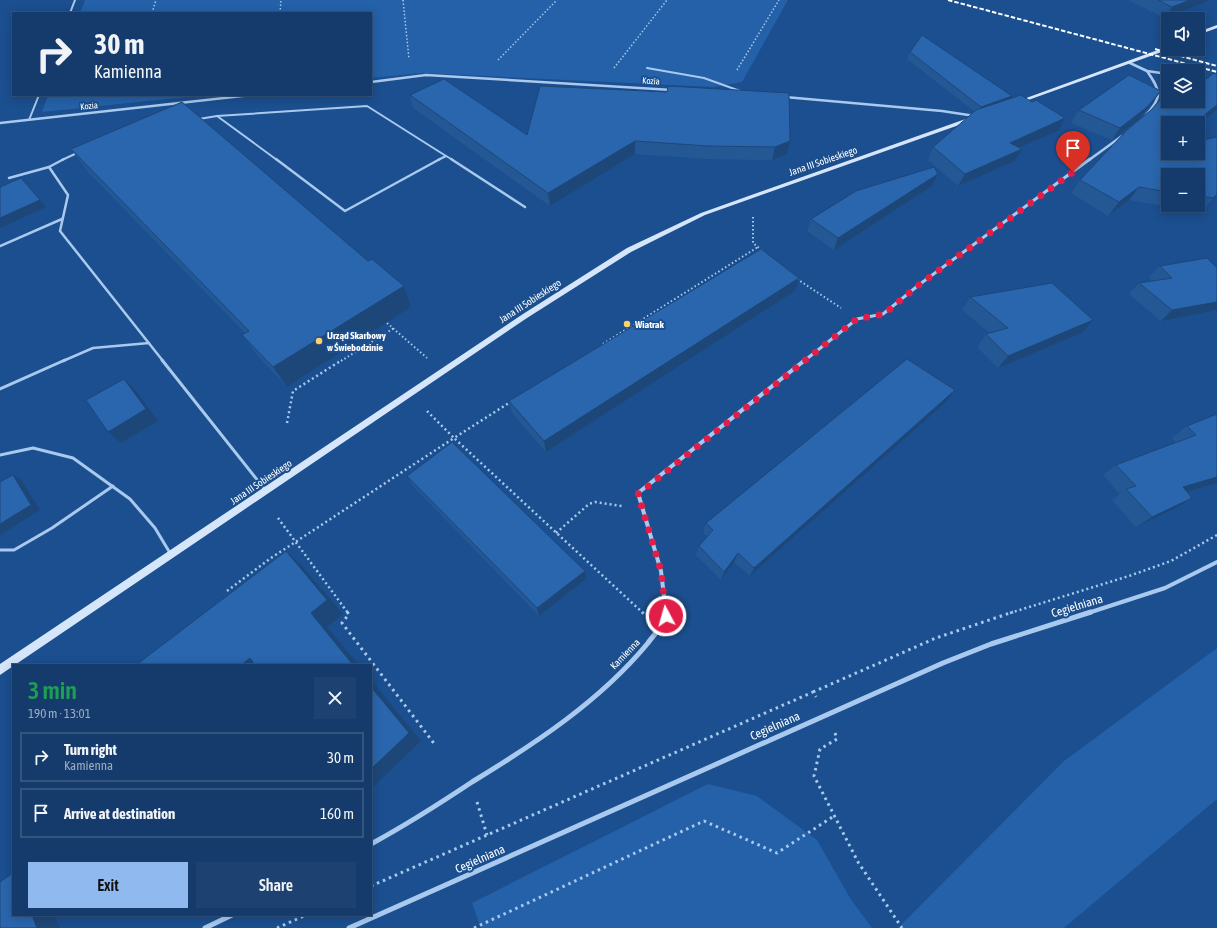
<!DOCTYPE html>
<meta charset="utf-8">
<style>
body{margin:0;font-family:"Asap Condensed",sans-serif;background:#1d4271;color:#f1f3f6;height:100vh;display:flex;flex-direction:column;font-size:15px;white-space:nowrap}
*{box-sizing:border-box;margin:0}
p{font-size:13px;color:#9dadc1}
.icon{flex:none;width:22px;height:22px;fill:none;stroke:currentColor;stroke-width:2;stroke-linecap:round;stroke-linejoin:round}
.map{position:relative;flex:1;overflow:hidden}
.sheet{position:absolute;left:12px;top:664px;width:360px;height:252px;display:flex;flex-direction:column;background:#143b6b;border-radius:0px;box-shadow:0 2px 10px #0003,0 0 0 1px #33557e}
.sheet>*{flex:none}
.banner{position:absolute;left:12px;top:12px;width:360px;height:84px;border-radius:0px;box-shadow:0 2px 10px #0003,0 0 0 1px #33557e;background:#143b6b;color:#f1f3f6;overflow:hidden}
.tools{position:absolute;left:1161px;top:12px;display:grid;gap:8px}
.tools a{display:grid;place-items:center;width:44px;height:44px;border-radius:0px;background:#143b6b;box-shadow:0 2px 10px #0003,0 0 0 1px #33557e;font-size:20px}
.pin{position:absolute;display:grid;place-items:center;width:34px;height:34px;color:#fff;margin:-41px -17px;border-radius:50% 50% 50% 0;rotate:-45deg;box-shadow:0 0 4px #0007}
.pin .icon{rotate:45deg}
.me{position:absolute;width:44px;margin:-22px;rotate:354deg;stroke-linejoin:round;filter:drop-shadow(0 0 3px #0008)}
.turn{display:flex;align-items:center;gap:14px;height:84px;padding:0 16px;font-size:18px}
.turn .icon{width:52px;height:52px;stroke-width:2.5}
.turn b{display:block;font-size:28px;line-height:34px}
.round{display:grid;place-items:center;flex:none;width:42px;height:42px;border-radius:0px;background:#1d4271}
.headline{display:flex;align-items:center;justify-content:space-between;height:68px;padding:0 16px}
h1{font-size:24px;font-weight:600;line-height:30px;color:#1e9e55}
.action{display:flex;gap:8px;margin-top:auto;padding:8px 16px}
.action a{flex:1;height:46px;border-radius:0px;background:#90b9f0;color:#111;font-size:16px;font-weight:600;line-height:46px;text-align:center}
.action a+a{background:#1d4271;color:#f1f3f6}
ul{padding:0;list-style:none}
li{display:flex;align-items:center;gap:12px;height:50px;margin:0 8px 6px;padding:0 8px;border:2px solid #33557e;border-radius:0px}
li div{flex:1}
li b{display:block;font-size:15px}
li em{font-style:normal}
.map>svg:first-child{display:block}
.green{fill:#2461a8}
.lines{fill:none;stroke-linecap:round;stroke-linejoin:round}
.path-far3{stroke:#a9c9ee;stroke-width:1.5;stroke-dasharray:1.5 2;stroke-linecap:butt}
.path-far2{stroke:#a9c9ee;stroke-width:2;stroke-dasharray:1.5 2.5;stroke-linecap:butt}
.path-far1{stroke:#a9c9ee;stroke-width:2.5;stroke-dasharray:2 3;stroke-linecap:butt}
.path{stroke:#a9c9ee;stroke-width:3;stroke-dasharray:2.5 4;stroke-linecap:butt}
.lane-far2{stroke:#a9c9ee;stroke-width:2}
.lane-far1{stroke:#a9c9ee;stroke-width:2.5}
.lane{stroke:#a9c9ee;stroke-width:3}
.street-far3{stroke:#a9c9ee;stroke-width:2.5}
.street-far2{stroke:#a9c9ee;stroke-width:3}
.street-far1{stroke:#a9c9ee;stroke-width:4}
.street{stroke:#a9c9ee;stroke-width:5}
.secondary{fill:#d6e6fa;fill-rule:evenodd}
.rail{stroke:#fff;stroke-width:2;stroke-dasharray:4.5 2;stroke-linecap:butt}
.wall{fill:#245895;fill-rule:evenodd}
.shaded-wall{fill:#1d4779}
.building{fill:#2a66ad;stroke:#1d4779}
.route{stroke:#e11d48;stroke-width:7;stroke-dasharray:0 12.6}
.poi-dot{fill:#ffd166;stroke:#1b4f8f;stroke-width:1.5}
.labels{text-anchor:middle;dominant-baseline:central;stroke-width:4;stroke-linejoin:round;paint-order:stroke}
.far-street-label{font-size:9px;fill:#fff;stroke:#1b4f8f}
.street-label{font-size:10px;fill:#fff;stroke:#1b4f8f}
.poi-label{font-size:10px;font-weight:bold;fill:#fff;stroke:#1b4f8f;text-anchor:start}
.near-street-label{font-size:12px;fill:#fff;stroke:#1b4f8f}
</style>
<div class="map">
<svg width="1217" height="928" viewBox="0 0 1217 928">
<rect width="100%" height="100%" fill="#1b4f8f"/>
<g class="green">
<polygon points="85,0 788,0 742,82 713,87 422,73 371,78 371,13 80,13"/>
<polygon points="48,95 206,95 42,112"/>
<polygon points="1217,648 1217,799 1064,928 898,928 1064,761"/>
<polygon points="708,784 757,796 817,840 850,898 872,928 481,928 472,903"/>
</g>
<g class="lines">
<g class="path-far3">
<polyline points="403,0 409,59"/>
<polyline points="152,13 156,0"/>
<polyline points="280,13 281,0"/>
<polyline points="498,60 557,0"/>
<polyline points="614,68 667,0"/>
<polyline points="737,70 779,0"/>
</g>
<g class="path-far2">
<polyline points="753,217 753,243 765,253"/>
<polyline points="797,279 841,308"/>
<polyline points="387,323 427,358"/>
<polyline points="603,344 758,247"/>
<polyline points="341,361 394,328"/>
</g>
<g class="path-far1">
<polyline points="512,401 454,438 643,613"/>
<polyline points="287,423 293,391 342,360"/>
<polyline points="278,518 348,613"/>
<polyline points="556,533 589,504 595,502 622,506"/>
<polyline points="227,591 271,558 454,438 426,410"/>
<polyline points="1010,613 1129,576 1171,561 1217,535"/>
</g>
<g class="path">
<polyline points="347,612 349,614 342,623 436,746"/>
<polyline points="642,612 645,615"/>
<polyline points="813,692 936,638 1013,612"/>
<polyline points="835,733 837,739 820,749 814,776 858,862 902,928"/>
<polyline points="477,802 487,835"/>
<polyline points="371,886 813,692 816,697"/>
<polyline points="277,928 306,915"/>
<polyline points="474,928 704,821 777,853 834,816"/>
</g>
<g class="lane-far2">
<polyline points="70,13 75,0"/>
<polyline points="647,68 704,78 740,91"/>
<polyline points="217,116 277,160"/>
<polyline points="217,116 367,106 446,156 438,160"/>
<polyline points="199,119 217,116"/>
<polyline points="29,120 39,95"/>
<polyline points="446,156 453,160"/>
<polyline points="62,160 77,153"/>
</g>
<g class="lane-far1">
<polyline points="64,159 49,167 68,195 60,231 163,361"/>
<polyline points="276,159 345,211 440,159"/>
<polyline points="451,159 525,207"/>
<polyline points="9,178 49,167"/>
<polyline points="0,246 62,219"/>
<polyline points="63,361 93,348 149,343"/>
</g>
<g class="lane">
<polyline points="162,360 266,491"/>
<polyline points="0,389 65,360"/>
<polyline points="0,455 33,448 73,458 130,499 155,528 170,553"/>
<polyline points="0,550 14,550 52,528 113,486"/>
</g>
<g class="street-far3">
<polyline points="1130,63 1147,71 1168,74"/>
<polyline points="1198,80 1217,86"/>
<polyline points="371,82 426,75 672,90"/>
<polyline points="785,97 942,111 975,116"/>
<path d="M 1145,116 C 1163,97 1161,91 1147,71"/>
<polyline points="0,123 251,95"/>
<polyline points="1089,160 1122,136"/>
</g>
<polyline class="street-far2" points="804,361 857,319 883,314 920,284 1090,159"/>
<g class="street-far1">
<polyline points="666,613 661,571 638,493 805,360"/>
<polyline points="1088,613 1165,588 1217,562"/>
</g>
<g class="street">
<path d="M 371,844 C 406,825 439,804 472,782 C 536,743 600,701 648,643 C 654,634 667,623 666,612"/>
<polyline points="205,928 232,915"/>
<polyline points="349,928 943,663 991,644 1091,612"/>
</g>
<g class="secondary">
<polygon points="1217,25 1217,28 1198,35 1198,32"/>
<polygon points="1166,47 1168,47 1168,49 1170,49 1020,103 1015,102"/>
<polygon points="974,116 976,117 976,119 705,215 631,252 527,318 0,675 0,664 523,314 627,248 701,213"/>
</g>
<g class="rail">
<polyline points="948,0 1217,72"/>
<polyline points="1155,49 1217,66"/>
</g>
</g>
<g class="wall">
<polygon points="1128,0 1211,0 1165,18"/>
<polygon points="910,52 1012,96 1010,99 1058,131 1020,148 1015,161 958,186 928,160 933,147 975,112 907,59"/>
<path d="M 1214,73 L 1217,75 L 1217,110 L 1198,125 L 1198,123 L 1168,123 L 1168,153 L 1198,153 L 1198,141 L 1217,137 L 1217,194 L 1201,212 L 1129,200 L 1108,216 L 1071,193 L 1080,180 L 1127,130 L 1151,110 L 1167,92 L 1168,93 L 1168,101 L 1198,101 L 1198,85 ZM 1168,175 L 1198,175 L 1198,205 L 1168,205 Z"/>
<polygon points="410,95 527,135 790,141 787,154 772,160 706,159 635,154 550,206 413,108"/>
<polygon points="1152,103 1138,120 1112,140 1071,123 1079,110"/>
<polygon points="71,149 368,261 404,286 411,307 287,387 257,355 242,335 245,333 88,172"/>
<polygon points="932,186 834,250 807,231 811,219"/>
<polygon points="1160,266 1217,268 1161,321 1129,294 1139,283 1153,281 1149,277"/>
<polygon points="795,291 546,452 512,413 509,401"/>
<polygon points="970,297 1082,333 998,368 977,347 986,334 990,333 962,310"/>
<polygon points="955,390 946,402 750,576 734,562 721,580 696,555 699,546 707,536 703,533 706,523"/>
<polygon points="1217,414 1217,483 1186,492 1192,498 1176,508 1136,527 1112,500 1120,494 1103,475 1116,465 1176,443 1172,438 1187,426"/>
<polygon points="407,476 585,571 586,579 539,616 413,486"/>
</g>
<g class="shaded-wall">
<polygon points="1190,0 1211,0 1165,18 1172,7"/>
<polygon points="1161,91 1152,103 1138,120 1112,140 1120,128"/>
<polygon points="1012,96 1008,103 978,114 981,107"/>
<polygon points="1217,105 1217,110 1198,125 1198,123 1194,123"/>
<polygon points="1065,118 1058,131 1003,155 1010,143"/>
<polygon points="635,141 635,154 550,206 548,193"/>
<polygon points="790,141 787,154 772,160 775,147"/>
<polygon points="1022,149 1015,161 958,186 965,174"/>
<polygon points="938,174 932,186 834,250 838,238"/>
<polygon points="21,178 46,207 0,228 0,218"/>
<polygon points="1139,187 1129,200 1108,216 1119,202"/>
<polygon points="799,278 795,291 546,452 544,441"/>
<polygon points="404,286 411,307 287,387 273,367"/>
<polygon points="1217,302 1217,310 1161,321 1172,310"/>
<polygon points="1093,320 1082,333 998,368 1008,356"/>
<polygon points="124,379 136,391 158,421 121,443 108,432"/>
<polygon points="955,390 946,402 750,576 754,568"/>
<polygon points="13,475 21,480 40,510 0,535 0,524"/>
<polygon points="1217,477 1217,483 1167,498 1183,487"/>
<polygon points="1192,498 1176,508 1136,527 1152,517"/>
<polygon points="286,551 303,567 343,614 327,627 359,665 353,665 311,613"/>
<polygon points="738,553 734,562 721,580 724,572"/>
<polygon points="585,571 586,579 539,616 537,608"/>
<polygon points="250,658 262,665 241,665"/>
<polygon points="371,680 421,741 371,789"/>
<polygon points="32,915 54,915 60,928 37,928"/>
</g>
<g class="building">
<polygon points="1158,0 1190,0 1172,7"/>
<polygon points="922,35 1012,96 981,107 910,52"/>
<polygon points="1214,73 1217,75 1217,105 1194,123 1168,123 1168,143 1163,147 1168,146 1168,153 1198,153 1198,141 1217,137 1217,194 1213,198 1198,196 1198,175 1168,175 1168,192 1139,187 1119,202 1080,180 1127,130 1151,110 1167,92 1168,93 1168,101 1198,101 1198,85"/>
<polygon points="1129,75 1161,91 1147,107 1120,128 1079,110"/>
<polygon points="444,79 527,135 540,86 667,92 668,86 789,93 790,141 775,147 708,146 635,141 548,193 410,95"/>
<polygon points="1021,95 1032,102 1036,100 1065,118 1010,143 1022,149 965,174 933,147 976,110"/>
<polygon points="182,102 368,261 372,259 404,286 273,367 242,335 249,331 71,149"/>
<polygon points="934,167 938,174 838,238 811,219 856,191"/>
<polygon points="21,178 40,200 0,218 0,187"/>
<polygon points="761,249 799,278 544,441 509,401"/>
<polygon points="1207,258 1217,268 1217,302 1172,310 1139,283 1172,278 1160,266"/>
<polygon points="1052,283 1093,320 1008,356 986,334 1008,328 970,297"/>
<polygon points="907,359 955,390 754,568 738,553 724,572 699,546 713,530 706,523"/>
<polygon points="124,379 146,409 108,432 86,400"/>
<polygon points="1217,414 1217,477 1183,487 1192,498 1152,517 1126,489 1136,486 1116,465 1196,435 1187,426"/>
<polygon points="452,442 585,571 537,608 407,476"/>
<polygon points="13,475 31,505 0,524 0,482"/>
<polygon points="286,551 327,600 311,613 353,665 255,665 250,658 241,665 136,665"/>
<polygon points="371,687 409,733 371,769"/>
<polygon points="13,873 13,915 32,915 37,928 0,928 0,882"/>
</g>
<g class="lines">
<polyline class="route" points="666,616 661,571 638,494 857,319 884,314 920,284 1073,172"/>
</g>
<g class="poi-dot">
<circle cx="627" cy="324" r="4"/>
<circle cx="319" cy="341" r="4"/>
</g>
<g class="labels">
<g class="far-street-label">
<text transform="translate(651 81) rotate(3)">Kozia</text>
<text transform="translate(89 106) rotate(-6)">Kozia</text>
</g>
<g class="street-label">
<text transform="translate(823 161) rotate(-19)">Jana III Sobieskiego</text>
<text transform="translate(530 301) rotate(-33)">Jana III Sobieskiego</text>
<text transform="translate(261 482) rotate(-34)">Jana III Sobieskiego</text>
<text transform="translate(625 654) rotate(-46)">Kamienna</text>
</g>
<g class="poi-label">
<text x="635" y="324">Wiatrak</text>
<text x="327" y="335">Urząd Skarbowy<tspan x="327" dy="12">w Świebodzinie</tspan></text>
</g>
<g class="near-street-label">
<text transform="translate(1077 606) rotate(-17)">Cegielniana</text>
<text transform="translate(775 726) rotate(-24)">Cegielniana</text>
<text transform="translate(480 859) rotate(-24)">Cegielniana</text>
</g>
</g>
</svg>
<div class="tools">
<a><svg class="icon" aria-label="sound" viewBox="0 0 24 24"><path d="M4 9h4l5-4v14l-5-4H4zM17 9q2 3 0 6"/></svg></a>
<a><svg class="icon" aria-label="layers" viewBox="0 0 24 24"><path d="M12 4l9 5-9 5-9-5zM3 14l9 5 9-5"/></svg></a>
<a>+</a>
<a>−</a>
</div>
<div class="pin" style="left:1073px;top:172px;background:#d93025"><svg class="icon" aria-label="arrive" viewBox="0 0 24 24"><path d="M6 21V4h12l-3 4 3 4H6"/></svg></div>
<svg class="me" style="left:666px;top:616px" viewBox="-20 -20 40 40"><circle r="17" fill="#e11d48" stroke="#fff" stroke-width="3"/><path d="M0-11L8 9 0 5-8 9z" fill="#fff"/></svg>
<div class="banner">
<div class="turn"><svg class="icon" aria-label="right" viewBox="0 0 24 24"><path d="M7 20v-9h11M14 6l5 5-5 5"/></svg><div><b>30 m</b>Kamienna</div></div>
</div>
<section class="sheet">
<div class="headline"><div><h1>3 min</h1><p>190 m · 13:01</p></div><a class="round"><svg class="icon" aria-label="close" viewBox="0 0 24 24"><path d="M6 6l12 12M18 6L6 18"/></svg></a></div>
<ul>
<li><svg class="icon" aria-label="right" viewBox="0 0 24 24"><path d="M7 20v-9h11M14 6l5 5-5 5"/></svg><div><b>Turn right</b><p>Kamienna</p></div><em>30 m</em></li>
<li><svg class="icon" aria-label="arrive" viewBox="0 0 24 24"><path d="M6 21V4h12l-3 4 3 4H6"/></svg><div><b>Arrive at destination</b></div><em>160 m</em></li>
</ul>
<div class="action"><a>Exit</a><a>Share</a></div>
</section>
</div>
